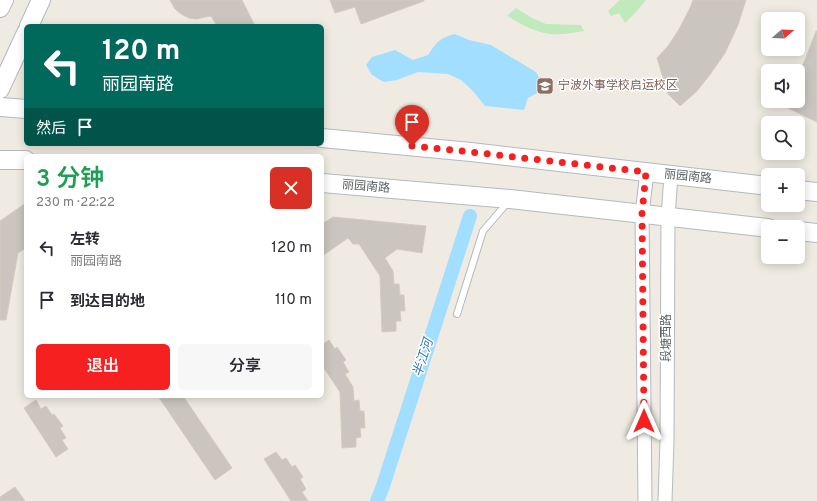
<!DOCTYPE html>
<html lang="zh">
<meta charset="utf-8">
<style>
body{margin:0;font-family:Overpass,"Noto Sans SC",sans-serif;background:#f7f7f7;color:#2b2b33;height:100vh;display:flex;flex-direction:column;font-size:15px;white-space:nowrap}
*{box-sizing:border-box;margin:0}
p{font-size:13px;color:#7c7c81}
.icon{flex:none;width:22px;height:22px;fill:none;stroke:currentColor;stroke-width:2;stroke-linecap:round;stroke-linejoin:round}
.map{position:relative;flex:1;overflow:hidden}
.drawer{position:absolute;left:24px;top:154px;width:300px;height:244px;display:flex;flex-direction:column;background:#fff;border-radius:6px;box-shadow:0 2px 10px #0003}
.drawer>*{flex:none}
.banner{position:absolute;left:24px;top:24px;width:300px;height:122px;border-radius:6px;box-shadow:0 2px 10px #0003;background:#00695c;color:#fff;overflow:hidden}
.needle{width:26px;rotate:71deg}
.controls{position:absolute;left:761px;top:12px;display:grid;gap:8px}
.controls a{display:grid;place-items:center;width:44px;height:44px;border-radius:6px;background:#fff;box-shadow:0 2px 10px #0003;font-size:20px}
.pin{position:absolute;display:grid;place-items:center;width:34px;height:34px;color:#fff;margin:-41px -17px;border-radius:50% 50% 50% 0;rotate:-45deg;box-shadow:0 0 4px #0007}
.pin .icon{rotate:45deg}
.me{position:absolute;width:44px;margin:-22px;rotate:0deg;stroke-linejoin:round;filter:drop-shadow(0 0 3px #0008)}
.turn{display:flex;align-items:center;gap:14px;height:84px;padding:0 12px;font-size:18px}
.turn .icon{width:52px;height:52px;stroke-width:2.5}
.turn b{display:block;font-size:28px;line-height:34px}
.then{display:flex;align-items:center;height:38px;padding:0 12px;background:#0003;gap:8px;font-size:15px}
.round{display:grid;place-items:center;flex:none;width:42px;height:42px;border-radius:6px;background:#f7f7f7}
.headline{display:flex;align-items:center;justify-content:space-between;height:68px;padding:0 12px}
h1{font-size:24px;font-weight:600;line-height:30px;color:#1e9e55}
.button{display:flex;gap:8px;margin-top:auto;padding:8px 12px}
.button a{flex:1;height:46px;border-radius:6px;background:#f72020;color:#fff;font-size:16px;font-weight:600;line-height:46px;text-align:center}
.button a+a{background:#f7f7f7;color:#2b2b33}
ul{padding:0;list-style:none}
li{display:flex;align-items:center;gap:12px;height:52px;padding:0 12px}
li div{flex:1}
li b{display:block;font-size:15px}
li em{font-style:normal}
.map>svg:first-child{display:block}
.green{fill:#c0e9bc}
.water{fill:#a2deff}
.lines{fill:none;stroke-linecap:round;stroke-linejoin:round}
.canal{stroke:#a2deff;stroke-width:14}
.building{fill:#cac5bf;stroke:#d4ccc0}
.lane-casing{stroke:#b5b9be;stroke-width:8}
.street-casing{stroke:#b5b9be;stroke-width:15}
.secondary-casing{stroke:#b4b9be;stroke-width:20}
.lane{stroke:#fff;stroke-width:6}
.street{stroke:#fff;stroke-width:13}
.secondary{stroke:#fff;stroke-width:18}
.route{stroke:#f72020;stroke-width:7;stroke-dasharray:0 12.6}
.labels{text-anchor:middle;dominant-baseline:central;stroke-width:3;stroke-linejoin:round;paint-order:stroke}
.education-label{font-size:12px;fill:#785e54;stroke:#fff;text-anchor:start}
.street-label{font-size:12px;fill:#5b6064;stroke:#fff}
.water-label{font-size:13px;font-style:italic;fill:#347ab1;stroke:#fff}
</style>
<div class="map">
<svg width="817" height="501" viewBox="0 0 817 501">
<rect width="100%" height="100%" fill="#efebe2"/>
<g class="green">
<polygon points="620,0 646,0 635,13 625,23 619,13 611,16 608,11"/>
<path d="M 516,8 L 532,18 L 546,24 L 581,25 L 584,31 C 572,33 556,36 544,33 C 531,30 519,23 507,16 Z"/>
</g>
<path class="water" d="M 455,34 L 469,40 L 491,45 L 536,72 L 540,79 L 541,85 L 537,93 L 528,98 L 524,110 L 485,106 L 472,90 L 461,80 L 448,74 L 418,72 L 397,80 L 384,82 L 372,75 L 366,65 L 372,57 L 395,50 L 413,60 L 428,55 C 437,42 439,38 455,34 Z"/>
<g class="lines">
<polyline class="canal" points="377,501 382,489 470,216"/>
</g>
<g class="building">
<polygon points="170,0 242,0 255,26 217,26 211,16 196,19 189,18 181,14 175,9"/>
<polygon points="330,0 424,0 424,1 361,24 355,7 335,13"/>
<polygon points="693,0 746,0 738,25 725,53 709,76 696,92 680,106 668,94 657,58 668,46 678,31 690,8"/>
<polygon points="816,31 817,31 817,122 773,101 798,101 798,75 805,60"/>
<polygon points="26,203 26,248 18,253 6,320 0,320 0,221"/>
<polygon points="333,217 426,226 422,253 397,249 385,258 393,271 394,284 399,284 400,295 404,295 405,311 400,311 401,321 396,321 396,331 382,332 380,276 359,244 353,244 348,238 322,256 322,224"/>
<polygon points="329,340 335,349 337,347 346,360 343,362 349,372 345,374 353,387 354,401 359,400 360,411 364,411 365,428 360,428 361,437 356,438 356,447 342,448 340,392 322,365 322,345"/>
<polygon points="158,396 183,396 232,468 215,480"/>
<polygon points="36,400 41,409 46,406 52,415 54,414 63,426 60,428 66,438 62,440 68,449 56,457 24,408"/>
<polygon points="276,452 282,460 286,458 292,467 295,465 303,477 300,479 306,489 302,492 308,501 291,501 264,459"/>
<polygon points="15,487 25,501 0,501 0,497"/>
</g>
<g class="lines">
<defs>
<polyline id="lane" points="457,314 483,231 508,202"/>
<g id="street">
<polyline points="645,501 642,214 647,172"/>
<polyline points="665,501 667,441 668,217 671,175"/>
</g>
<g id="secondary">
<polyline points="0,8 4,0"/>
<polyline points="29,26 41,0"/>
<polyline points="0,89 26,33"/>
<polyline points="0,107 26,109"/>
<polyline points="322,138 471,152 768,186"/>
<polyline points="0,160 26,160"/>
<polyline points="322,183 510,199 768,228"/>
<polyline points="798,190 817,192"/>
<polyline points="798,231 817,233"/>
</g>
</defs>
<use href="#lane" class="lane-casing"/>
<use href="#street" class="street-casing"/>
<use href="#secondary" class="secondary-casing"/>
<use href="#lane" class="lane"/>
<use href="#street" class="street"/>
<use href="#secondary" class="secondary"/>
</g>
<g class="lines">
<polyline class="route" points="412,146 471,152 646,172 642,214 644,421"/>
</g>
<defs>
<symbol id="school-square" viewBox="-11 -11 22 22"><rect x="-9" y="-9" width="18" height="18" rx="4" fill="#8d6e63" stroke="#fff"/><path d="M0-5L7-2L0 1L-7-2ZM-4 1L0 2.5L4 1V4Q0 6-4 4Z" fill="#fff"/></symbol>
</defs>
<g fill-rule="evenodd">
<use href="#school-square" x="535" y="76" width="20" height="20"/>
</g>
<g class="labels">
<g class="education-label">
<text x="558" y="86">宁波外事学校启运校区</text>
</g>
<g class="street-label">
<text transform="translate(688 177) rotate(6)">丽园南路</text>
<text transform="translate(366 187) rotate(5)">丽园南路</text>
<text transform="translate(667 338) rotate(-90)">段塘西路</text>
</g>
<g class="water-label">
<text transform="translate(424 358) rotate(-72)">半江河</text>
</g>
</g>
</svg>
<div class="controls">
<a><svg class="needle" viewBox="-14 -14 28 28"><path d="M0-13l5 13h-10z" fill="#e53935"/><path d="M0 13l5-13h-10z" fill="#7c7c81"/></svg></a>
<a><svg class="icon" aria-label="sound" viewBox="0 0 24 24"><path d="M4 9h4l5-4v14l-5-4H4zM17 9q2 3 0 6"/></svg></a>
<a><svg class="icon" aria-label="search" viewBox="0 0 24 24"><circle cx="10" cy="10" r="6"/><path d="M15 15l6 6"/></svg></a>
<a>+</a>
<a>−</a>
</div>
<div class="pin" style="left:412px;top:146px;background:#d93025"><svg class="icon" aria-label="arrive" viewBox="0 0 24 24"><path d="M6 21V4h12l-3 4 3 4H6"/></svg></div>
<svg class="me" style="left:644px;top:421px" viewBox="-20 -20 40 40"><path d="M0-17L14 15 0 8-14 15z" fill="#f72020" stroke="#fff" stroke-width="4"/></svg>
<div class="banner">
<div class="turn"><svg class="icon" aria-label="left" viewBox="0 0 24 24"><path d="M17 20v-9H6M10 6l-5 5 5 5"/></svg><div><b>120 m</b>丽园南路</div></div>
<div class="then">然后<svg class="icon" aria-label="arrive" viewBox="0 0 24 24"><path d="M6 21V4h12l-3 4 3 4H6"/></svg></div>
</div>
<section class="drawer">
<div class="headline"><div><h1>3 分钟</h1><p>230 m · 22:22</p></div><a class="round" style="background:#d93025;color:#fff"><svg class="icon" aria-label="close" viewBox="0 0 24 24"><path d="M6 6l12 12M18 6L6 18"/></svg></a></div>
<ul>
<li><svg class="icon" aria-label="left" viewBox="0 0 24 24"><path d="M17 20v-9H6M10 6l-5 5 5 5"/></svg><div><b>左转</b><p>丽园南路</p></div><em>120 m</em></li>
<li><svg class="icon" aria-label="arrive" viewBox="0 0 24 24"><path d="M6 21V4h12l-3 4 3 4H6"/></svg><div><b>到达目的地</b></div><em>110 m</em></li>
</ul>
<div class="button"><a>退出</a><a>分享</a></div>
</section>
</div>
